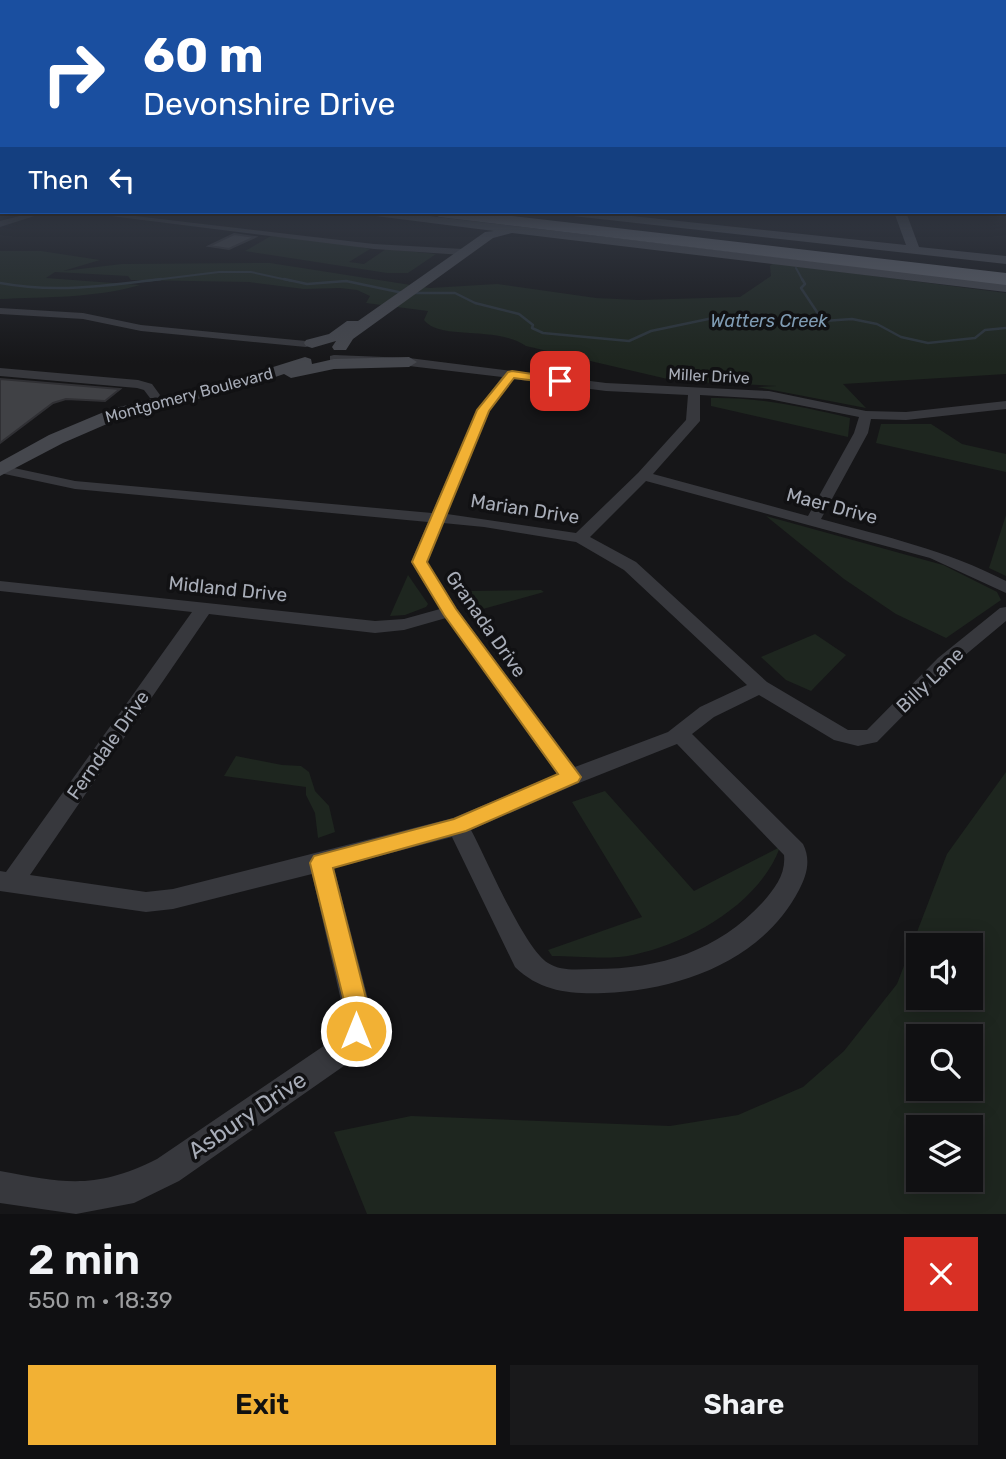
<!DOCTYPE html>
<meta charset="utf-8">
<style>
body{margin:0;font-family:Rubik,sans-serif;background:#19191b;color:#f1f3f6;height:100vh;display:flex;flex-direction:column;font-size:26px;white-space:nowrap}
*{box-sizing:border-box;margin:0}
p{font-size:23px;color:#9c9d9f}
.icon{flex:none;width:38px;height:38px;fill:none;stroke:currentColor;stroke-width:2;stroke-linecap:round;stroke-linejoin:round}
.map{position:relative;height:1214px;overflow:hidden}
.sheet{display:flex;flex-direction:column;background:#101012;flex:1}
.sheet>*{flex:none}
.hud{position:absolute;left:0px;top:0px;width:1006px;height:214px;box-shadow:0 4px 18px #0003,0 0 0 2px #303032;background:#1a4fa0;color:#fff;overflow:hidden}
.buttons{position:absolute;left:906px;top:933px;display:grid;gap:14px}
.buttons a{display:grid;place-items:center;width:77px;height:77px;border-radius:0px;background:#101012;box-shadow:0 4px 18px #0003,0 0 0 2px #303032;font-size:35px}
.pin{position:absolute;display:grid;place-items:center;width:60px;height:60px;color:#fff;margin:-30px;border-radius:14px;box-shadow:0 4px 10px #0006}
.me{position:absolute;width:77px;margin:-38px;rotate:0deg;stroke-linejoin:round;filter:drop-shadow(0 0 5px #0008)}
.turn{display:flex;align-items:center;gap:24px;height:147px;padding:0 28px;font-size:32px}
.turn .icon{width:91px;height:91px;stroke-width:2.5}
.turn b{display:block;font-size:49px;line-height:60px}
.then{display:flex;align-items:center;height:66px;padding:0 28px;background:#0003;gap:14px;font-size:26px}
.round{display:grid;place-items:center;flex:none;width:74px;height:74px;border-radius:0px;background:#19191b}
.overview{display:flex;align-items:center;justify-content:space-between;height:119px;padding:0 28px}
h1{font-size:42px;font-weight:600;line-height:52px}
.action{display:flex;gap:14px;margin-top:auto;padding:14px 28px}
.action a{flex:1;height:80px;border-radius:0px;background:#f2b134;color:#111;font-size:28px;font-weight:600;line-height:80px;text-align:center}
.action a+a{background:#19191b;color:#f1f3f6}
.map>svg:first-child{display:block}
.green{fill:#1e261f;fill-rule:evenodd}
.lines{fill:none;stroke-linecap:round;stroke-linejoin:round}
.stream-far1{stroke:#2c353c;stroke-width:2}
.stream{stroke:#2c353c;stroke-width:2.5}
.building{fill:#404145;stroke:#303034;stroke-width:2}
.street{fill:#37383d;fill-rule:evenodd}
.secondary{fill:#45474d;fill-rule:evenodd}
.highway{fill:#63666e;fill-rule:evenodd}
.route{fill:#f2b134;stroke:#9d7322;stroke-width:2}
.labels{text-anchor:middle;dominant-baseline:central;stroke-width:7;stroke-linejoin:round;paint-order:stroke}
.far-street-label{font-size:16px;fill:#a8adb8;stroke:#111113}
.far-water-label{font-size:18px;font-style:italic;fill:#7f9bb3;stroke:#111113}
.street-label{font-size:19px;fill:#a8adb8;stroke:#111113}
.near-street-label{font-size:23px;fill:#a8adb8;stroke:#111113}
</style>
<div class="map">
<svg width="1006" height="1214" viewBox="0 0 1006 1214">
<rect width="100%" height="100%" fill="#161618"/>
<g class="green">
<polygon points="271,236 322,239 370,249 349,262 364,264 386,249 436,254 408,273 387,273 245,251"/>
<path d="M 0,251 L 41,251 L 100,260 L 63,271 L 122,264 L 270,263 L 430,288 L 497,284 L 596,298 L 638,300 L 740,297 L 771,276 L 770,266 L 773,263 L 1006,293 L 1006,374 L 843,384 L 866,408 L 757,387 L 777,386 L 676,381 L 526,346 C 496,325 440,341 424,320 L 428,311 L 366,303 L 370,296 L 357,290 L 340,288 L 304,289 L 249,282 L 131,280 L 128,276 L 55,272 L 46,278 L 140,285 C 96,298 46,297 0,299 Z"/>
<path d="M 711,398 C 758,397 804,407 850,418 L 848,437 L 711,406 Z"/>
<polygon points="881,424 931,424 962,444 1006,454 1006,472 876,443"/>
<polygon points="1006,515 1006,576 989,568"/>
<polygon points="766,516 943,565 997,592 1001,600 946,638 896,614 844,579"/>
<polygon points="408,575 428,604 426,607 405,615 390,616"/>
<polygon points="541,590 544,592 472,612 459,593 469,591"/>
<polygon points="815,634 846,655 811,691 786,680 761,657"/>
<polygon points="236,756 282,765 301,766 309,772 315,791 329,806 335,832 318,838 315,813 306,795 306,787 224,776"/>
<path d="M 1006,772 L 1006,1214 L 367,1214 L 334,1132 L 411,1116 L 670,1126 L 738,1115 L 803,1087 L 844,1051 L 897,984 L 947,854 ZM 919,945 L 971,945 L 971,998 L 919,998 ZM 919,1036 L 971,1036 L 971,1088 L 919,1088 ZM 919,1127 L 971,1127 L 971,1180 L 919,1180 Z"/>
<path d="M 605,791 L 694,891 L 780,847 C 760,903 690,943 633,955 C 611,960 576,956 552,956 L 548,950 L 642,917 L 572,802 Z"/>
</g>
<g class="lines">
<g class="stream-far1">
<polyline points="796,268 803,281"/>
<polyline points="146,281 219,272 251,272 292,281"/>
</g>
<g class="stream">
<polyline points="284,279 307,284 346,281 403,293"/>
<polyline points="802,279 805,284 801,288 823,321"/>
<path d="M 0,283 C 54,293 106,286 161,279"/>
<polyline points="412,293 455,293 475,303 519,314 533,325 532,328 543,333 629,341 651,331 713,318 781,324 852,319 877,324 901,337 928,343 975,338 985,330 1006,328"/>
</g>
</g>
<g class="building">
<polygon points="234,234 255,237 229,249 209,246"/>
<polygon points="0,379 120,389 105,401 66,399 53,403 0,443"/>
</g>
<g class="lines">
<g class="street">
<rect x="0" y="200" width="2" height="4"/>
<polygon points="35,212 47,212 0,227 0,221"/>
<polygon points="79,212 101,212 374,244 463,249 468,252 463,255 374,249"/>
<polygon points="0,308 83,313 141,325 306,341 312,344 306,347 141,331 83,319 0,314"/>
<path d="M 334,355 L 409,358 L 606,383 L 769,391 L 866,411 L 906,412 L 1006,401 L 1006,409 L 906,420 L 871,419 L 868,433 L 821,519 C 886,537 946,550 1006,581 L 1006,593 L 930,558 L 646,481 L 590,537 L 636,562 L 767,682 L 848,730 L 867,730 L 938,658 L 1000,608 L 1006,607 L 1006,621 L 952,666 L 877,742 L 858,746 L 834,740 L 759,695 L 714,717 L 692,734 L 803,844 C 811,860 807,875 799,890 C 762,961 679,990 604,993 C 570,994 541,992 515,967 L 452,837 L 334,868 L 373,1018 L 364,1044 L 351,1061 L 179,1181 L 134,1203 L 76,1214 L 0,1203 L 0,1171 C 65,1183 95,1190 157,1159 L 331,1041 L 342,1028 L 345,1018 L 312,874 L 173,909 L 146,912 L 0,891 L 0,871 L 6,872 L 192,612 L 0,591 L 0,581 L 375,621 L 404,619 L 440,609 L 411,562 L 428,522 L 75,489 L 0,473 L 0,465 L 75,481 L 432,513 L 477,410 L 502,377 L 409,366 L 330,360 L 330,356 ZM 513,379 L 606,391 L 688,395 L 686,420 L 638,473 L 576,533 L 447,514 L 489,411 ZM 700,395 L 769,399 L 859,417 L 854,433 L 808,516 L 653,474 L 700,421 ZM 443,523 L 484,527 L 576,542 L 624,570 L 747,685 L 700,707 L 668,732 L 575,767 L 457,609 L 427,562 ZM 209,614 L 375,633 L 404,630 L 446,618 L 557,774 L 453,818 L 173,889 L 146,892 L 30,875 ZM 677,744 L 784,855 C 786,874 775,888 763,902 C 718,951 660,969 595,969 C 579,969 562,972 548,963 C 524,948 487,860 471,830 L 579,783 Z"/>
<polygon points="0,368 138,380 152,384 160,395 158,398 150,398 144,390 137,388 0,376"/>
</g>
<g class="secondary">
<polygon points="362,212 395,212 1006,284 1006,292 512,233 493,238 353,339 346,350 334,350 332,347 336,341 312,348 306,346 304,343 306,340 329,334 347,321 358,321 485,232 494,231 368,215"/>
<polygon points="558,212 594,212 906,245 894,212 906,212 919,247 1006,256 1006,264 564,215"/>
<polygon points="305,357 311,359 312,364 334,359 409,357 417,362 409,367 334,369 291,378 284,374 243,388 123,417 63,443 0,476 0,462 49,435 111,409 232,380"/>
</g>
<polygon class="highway" points="431,212 477,212 1006,273 1006,285 439,217"/>
</g>
<linearGradient id="sky" x2="0" y2="1"><stop stop-color="#0c0c0d"/><stop offset="0.53" stop-color="#363c48"/><stop offset="1" stop-color="#363c48" stop-opacity="0"/></linearGradient>
<rect width="1006" height="363" fill="url(#sky)"/>
<path class="route" d="M 512,371 L 560,378 L 565,381 L 560,384 L 514,378 L 489,411 L 427,562 L 456,609 L 581,777 L 578,782 L 466,831 L 333,868 L 371,1018 L 364,1039 L 356,1043 L 347,1039 C 342,1028 347,1017 345,1005 L 310,863 L 314,856 L 454,819 L 558,774 L 444,615 L 412,562 L 477,410 L 508,372 Z"/>
<g class="labels">
<g class="far-street-label">
<text transform="translate(709 376) rotate(3)">Miller Drive</text>
<text transform="translate(189 395) rotate(-15)">Montgomery Boulevard</text>
</g>
<g class="far-water-label">
<text x="769" y="321">Watters Creek</text>
</g>
<g class="street-label">
<text transform="translate(832 506) rotate(15)">Maer Drive</text>
<text transform="translate(525 509) rotate(9)">Marian Drive</text>
<text transform="translate(228 589) rotate(6)">Midland Drive</text>
<text transform="translate(486 624) rotate(55)">Granada Drive</text>
<text transform="translate(930 680) rotate(-44)">Billy Lane</text>
<text transform="translate(108 745) rotate(-55)">Ferndale Drive</text>
</g>
<g class="near-street-label">
<text transform="translate(247 1115) rotate(-34)">Asbury Drive</text>
</g>
</g>
</svg>
<div class="buttons">
<a><svg class="icon" aria-label="sound" viewBox="0 0 24 24"><path d="M4 9h4l5-4v14l-5-4H4zM17 9q2 3 0 6"/></svg></a>
<a><svg class="icon" aria-label="search" viewBox="0 0 24 24"><circle cx="10" cy="10" r="6"/><path d="M15 15l6 6"/></svg></a>
<a><svg class="icon" aria-label="layers" viewBox="0 0 24 24"><path d="M12 4l9 5-9 5-9-5zM3 14l9 5 9-5"/></svg></a>
</div>
<div class="pin" style="left:560px;top:381px;background:#d93025"><svg class="icon" aria-label="arrive" viewBox="0 0 24 24"><path d="M6 21V4h12l-3 4 3 4H6"/></svg></div>
<svg class="me" style="left:356px;top:1031px" viewBox="-20 -20 40 40"><circle r="17" fill="#f2b134" stroke="#fff" stroke-width="3"/><path d="M0-11L8 9 0 5-8 9z" fill="#fff"/></svg>
<div class="hud">
<div class="turn"><svg class="icon" aria-label="right" viewBox="0 0 24 24"><path d="M7 20v-9h11M14 6l5 5-5 5"/></svg><div><b>60 m</b>Devonshire Drive</div></div>
<div class="then">Then<svg class="icon" aria-label="left" viewBox="0 0 24 24"><path d="M17 20v-9H6M10 6l-5 5 5 5"/></svg></div>
</div>
</div>
<section class="sheet">
<div class="overview"><div><h1>2 min</h1><p>550 m · 18:39</p></div><a class="round" style="background:#d93025;color:#fff"><svg class="icon" aria-label="close" viewBox="0 0 24 24"><path d="M6 6l12 12M18 6L6 18"/></svg></a></div>
<div class="action"><a>Exit</a><a>Share</a></div>
</section>
